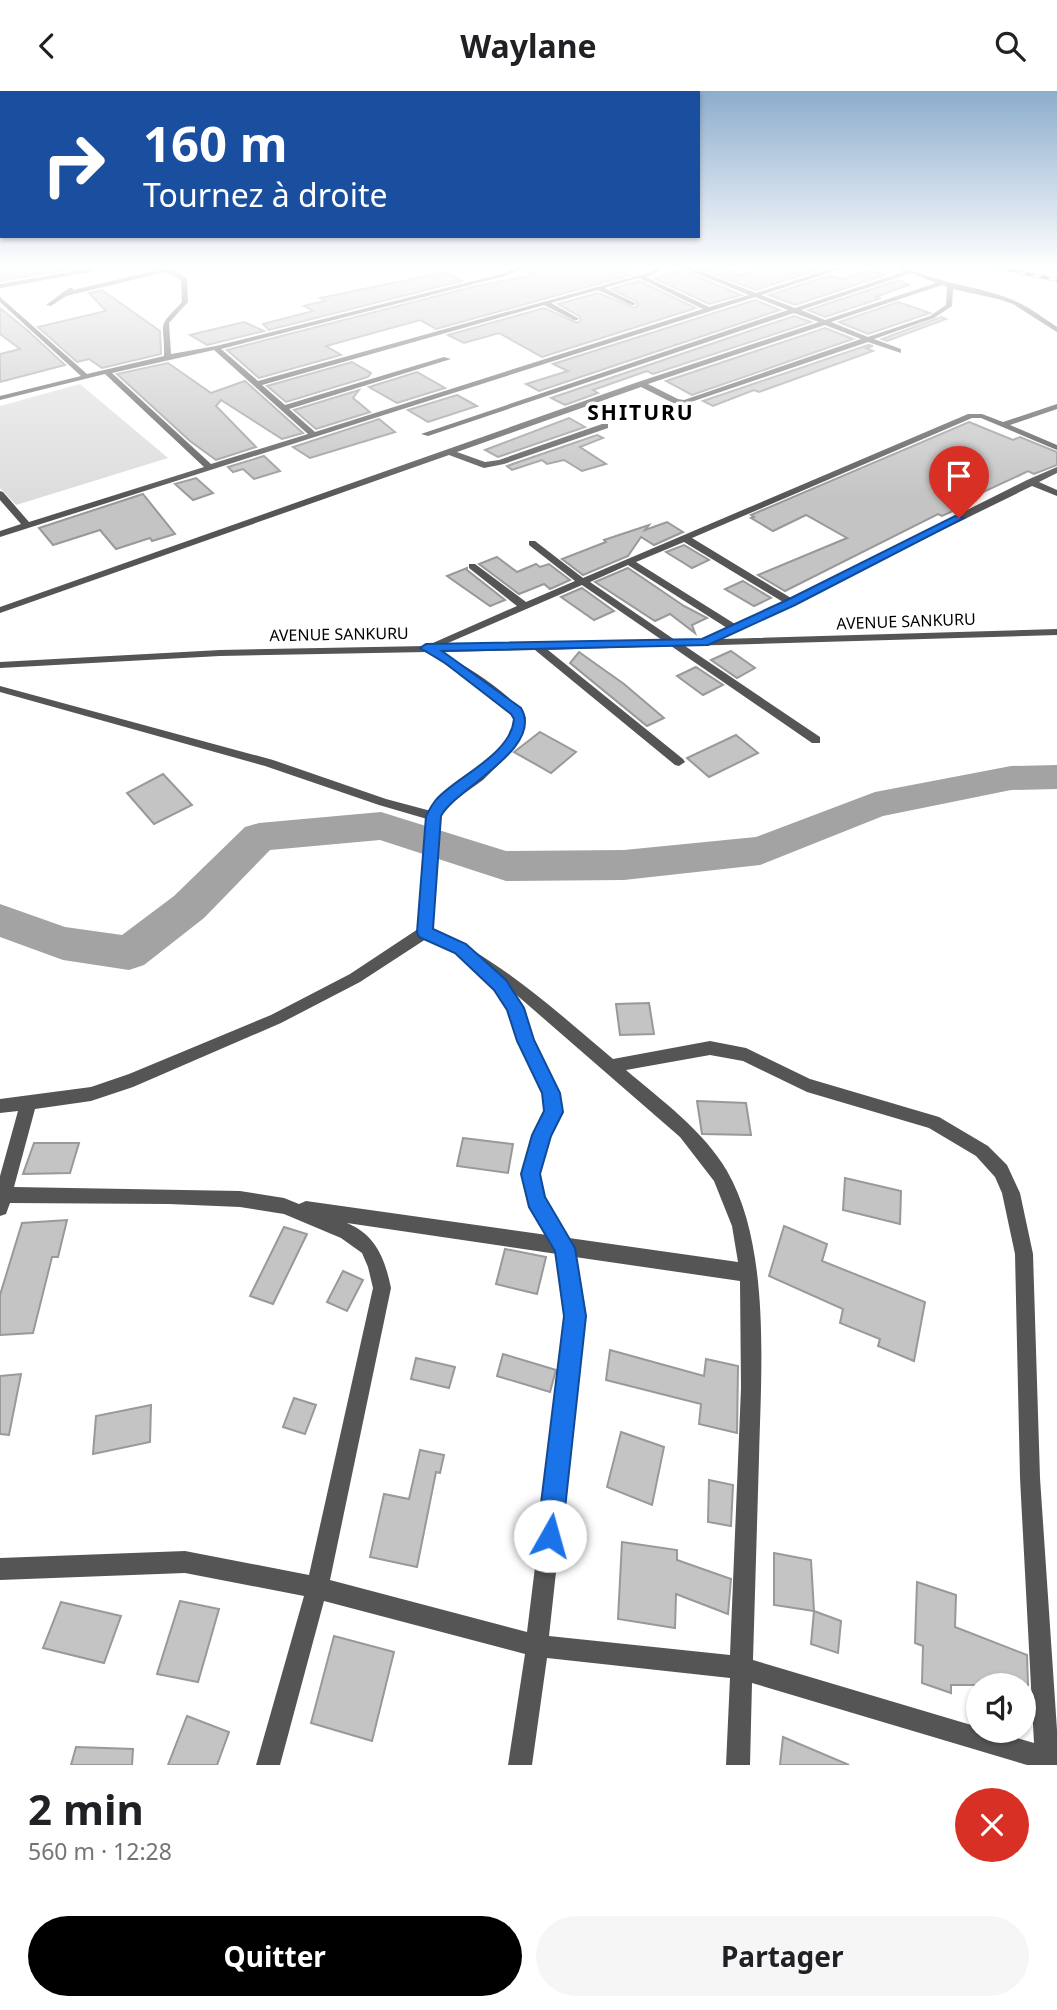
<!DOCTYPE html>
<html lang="fr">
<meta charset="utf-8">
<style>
body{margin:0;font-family:"Noto Sans",sans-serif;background:#f6f6f6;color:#202124;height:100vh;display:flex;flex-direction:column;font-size:26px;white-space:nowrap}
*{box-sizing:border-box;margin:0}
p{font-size:23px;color:#757577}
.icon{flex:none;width:38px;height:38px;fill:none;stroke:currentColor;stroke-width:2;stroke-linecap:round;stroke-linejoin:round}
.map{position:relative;height:1674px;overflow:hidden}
.drawer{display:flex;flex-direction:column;background:#fff;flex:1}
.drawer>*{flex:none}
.guide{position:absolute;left:0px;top:0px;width:700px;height:147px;box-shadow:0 2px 5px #0004;background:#1a4fa0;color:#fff;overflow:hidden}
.tools{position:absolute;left:966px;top:1582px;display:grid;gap:14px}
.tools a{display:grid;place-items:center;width:70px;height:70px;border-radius:50%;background:#fff;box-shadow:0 2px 5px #0004;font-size:35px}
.pin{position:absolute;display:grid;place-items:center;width:60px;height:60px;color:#fff;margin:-72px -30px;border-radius:50% 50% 50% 0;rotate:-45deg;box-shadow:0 0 7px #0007}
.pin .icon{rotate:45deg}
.me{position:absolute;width:77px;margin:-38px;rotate:7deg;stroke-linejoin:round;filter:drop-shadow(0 0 5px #0008)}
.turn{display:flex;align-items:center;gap:24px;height:147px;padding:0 28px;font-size:32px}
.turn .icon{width:91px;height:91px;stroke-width:2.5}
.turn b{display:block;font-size:49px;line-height:60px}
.round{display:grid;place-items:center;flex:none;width:74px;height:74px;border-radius:37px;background:#f6f6f6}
.overview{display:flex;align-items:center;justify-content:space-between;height:119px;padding:0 28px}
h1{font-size:42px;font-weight:700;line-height:52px}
.primary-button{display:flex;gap:14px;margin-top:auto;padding:14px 28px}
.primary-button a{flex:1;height:80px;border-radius:42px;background:#000;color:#fff;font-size:28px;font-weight:700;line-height:80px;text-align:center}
.primary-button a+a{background:#f6f6f6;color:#202124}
header{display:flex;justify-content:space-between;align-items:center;height:91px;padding:0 28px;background:#fff;font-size:32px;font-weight:700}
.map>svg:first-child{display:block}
.green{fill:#dcdcdc}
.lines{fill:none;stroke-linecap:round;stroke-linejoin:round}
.river{fill:#a3a3a3;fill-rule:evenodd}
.building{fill:#c4c4c4;stroke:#999;stroke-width:2}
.path{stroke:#777;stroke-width:2;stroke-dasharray:1 2;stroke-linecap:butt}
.street{fill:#555;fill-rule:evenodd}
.rail-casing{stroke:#000;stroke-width:3.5}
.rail{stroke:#fff;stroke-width:2.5;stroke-dasharray:8;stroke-linecap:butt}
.route{fill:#1a73e8;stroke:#114b97;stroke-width:2}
.labels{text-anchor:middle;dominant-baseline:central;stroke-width:7;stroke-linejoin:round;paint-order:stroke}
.far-street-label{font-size:16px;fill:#000;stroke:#fff}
.far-district-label{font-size:21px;font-weight:bold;letter-spacing:2px;fill:#000;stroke:#fff}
</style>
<header><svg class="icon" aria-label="back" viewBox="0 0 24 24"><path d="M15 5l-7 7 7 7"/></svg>Waylane<svg class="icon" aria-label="search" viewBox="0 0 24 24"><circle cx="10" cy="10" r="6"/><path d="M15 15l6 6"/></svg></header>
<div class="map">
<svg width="1057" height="1674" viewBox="0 0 1057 1674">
<rect width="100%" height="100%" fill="#fff"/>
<polygon class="green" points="80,293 168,367 16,414 0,397 0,315"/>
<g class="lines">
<polygon class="river" points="1057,674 1057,698 1011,699 883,725 760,774 624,789 506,790 380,749 270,759 204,827 144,874 129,879 63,869 0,846 0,813 65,836 122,844 174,805 245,736 259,732 381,721 506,760 624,759 756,746 875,701 1011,675"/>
</g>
<g class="building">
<polygon points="12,174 78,174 79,177 0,190 0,179"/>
<polygon points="534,174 625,174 626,183 630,184 436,238 420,229 326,255 341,264 259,287 227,259 472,196 532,184 525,180"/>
<polygon points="715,174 740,184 781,174 803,174 818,179 756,199 696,176"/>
<polygon points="682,179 741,204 709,213 654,187"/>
<polygon points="870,179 885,184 795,214 769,204 831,184 842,188"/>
<polygon points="446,181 462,190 269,239 263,233 313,220 304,215 325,210 320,207"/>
<polygon points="899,189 909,194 875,206 881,207 825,226 808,219"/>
<polygon points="639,190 696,217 542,266 499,242 464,252 448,244 544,217 578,232 581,229 579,225 558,213 598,202 635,217 638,214 636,210 611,198"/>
<polygon points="102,199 160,240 161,263 102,277 89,268 77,271 38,236 106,220 89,202"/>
<polygon points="755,209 780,219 539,300 526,293 568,280 553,273"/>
<polygon points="898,211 930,222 868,243 839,231"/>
<polygon points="0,217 27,239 65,274 0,291 0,263 20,258 0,243"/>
<polygon points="794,225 811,231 653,283 647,280 593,299 598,302 565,314 551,307"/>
<polygon points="941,226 946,228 887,250 882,248"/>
<polygon points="244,231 264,240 207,254 190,244"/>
<polygon points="825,237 853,248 692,304 666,290"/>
<polygon points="868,254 873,255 866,257 873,260 759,301 754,299 713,315 703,310"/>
<polygon points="352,271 371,282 368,286 286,311 267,295"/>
<polygon points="168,272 211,302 245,290 303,342 282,348 221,309 216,315 256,356 216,369 190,350 117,283"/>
<polygon points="417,281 445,297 397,312 369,296"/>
<polygon points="359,299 353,307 370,321 316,338 294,319"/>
<polygon points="457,304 477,315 428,331 408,319"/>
<polygon points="569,327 585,336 498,366 485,359"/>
<polygon points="379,328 395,341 310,367 293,356"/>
<polygon points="969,331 1013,349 1020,346 1057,361 1057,374 1034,383 1028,380 1018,385 970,407 975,410 942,425 938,423 785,500 758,484 847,447 806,424 773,440 751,427 754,426 751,424"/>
<polygon points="597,344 603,347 580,356 606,373 582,380 564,369 547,373 542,369 512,379 507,375"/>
<polygon points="264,365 280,380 254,388 243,378 233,381 228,376"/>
<polygon points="196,387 213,402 193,409 175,393"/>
<polygon points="143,403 175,443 152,450 150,447 116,458 100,439 53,454 39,437"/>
<polygon points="667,431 683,441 654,454 641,446 628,465 583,484 562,468 606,451 604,449 649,434 645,439"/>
<polygon points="684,454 709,469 692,477 666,461"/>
<polygon points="497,466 517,481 536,473 540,476 549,473 570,489 550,498 544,493 519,503 479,473"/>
<polygon points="467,477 467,479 505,509 490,515 447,485"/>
<polygon points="628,477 684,515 707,527 692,534 695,542 670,523 655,530 595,491"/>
<polygon points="743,490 771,507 754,515 725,498"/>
<polygon points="582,497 614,520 594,529 561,506"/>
<polygon points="731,560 755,577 737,587 711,569"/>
<polygon points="579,561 624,593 664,627 647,635 570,572"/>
<polygon points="696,576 723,594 703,604 677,585"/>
<polygon points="540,641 576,661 551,682 514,661"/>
<polygon points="736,644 758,662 709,686 687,667"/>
<polygon points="163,683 192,714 154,733 127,702"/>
<polygon points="649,912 654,943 620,944 616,913"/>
<polygon points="697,1010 746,1012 751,1044 702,1043"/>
<polygon points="463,1047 513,1053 508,1082 457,1075"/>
<polygon points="34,1052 79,1052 70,1082 23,1083"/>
<polygon points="845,1087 901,1100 900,1133 843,1119"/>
<polygon points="67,1129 58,1166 52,1166 33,1242 0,1244 0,1204 22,1132"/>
<polygon points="784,1135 827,1153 822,1170 925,1211 914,1270 878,1255 880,1248 840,1232 843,1218 769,1185"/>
<polygon points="284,1136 307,1143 273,1213 250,1205"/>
<polygon points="505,1158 546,1166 537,1203 496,1193"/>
<polygon points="343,1180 363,1189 347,1220 327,1211"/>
<polygon points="610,1259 704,1285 706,1268 738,1275 737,1342 699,1333 701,1313 606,1289"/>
<polygon points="503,1263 556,1279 550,1301 497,1285"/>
<polygon points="416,1267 455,1276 449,1297 411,1288"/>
<polygon points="21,1283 9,1344 0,1343 0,1285"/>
<polygon points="294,1307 316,1314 305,1343 283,1336"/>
<polygon points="151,1314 150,1351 93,1363 96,1325"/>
<polygon points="621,1341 664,1356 652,1414 607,1396"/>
<polygon points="420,1359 444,1364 440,1382 436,1381 417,1476 370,1466 384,1403 409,1408"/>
<polygon points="709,1389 733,1394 731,1435 708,1431"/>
<polygon points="622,1451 677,1459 677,1469 731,1488 728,1523 676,1503 675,1537 618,1528"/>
<polygon points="774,1462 811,1469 814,1520 774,1514"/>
<polygon points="917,1491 956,1504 955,1536 1027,1564 1028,1594 951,1594 951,1602 922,1592 923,1555 915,1552"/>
<polygon points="180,1510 219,1518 198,1591 157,1583"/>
<polygon points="61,1511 121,1525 104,1572 43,1557"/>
<polygon points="814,1520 841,1530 838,1562 811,1553"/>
<polygon points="334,1545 394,1561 372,1650 311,1632"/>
<polygon points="187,1625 229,1641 217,1674 168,1674"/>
<polygon points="783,1646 849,1674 780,1674"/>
<polygon points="76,1656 133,1658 132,1674 71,1674"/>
</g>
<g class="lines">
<polyline class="path" points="741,174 778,181"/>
<g class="street">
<polygon points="0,174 10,174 0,177"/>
<path d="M 143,174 C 158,174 176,178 187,188 L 188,211 L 169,232 L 171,263 L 216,255 L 501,183 L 523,174 L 532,174 L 505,185 L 221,258 L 258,290 L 651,181 L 659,174 L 666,174 L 655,183 L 646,186 L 709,216 L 749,204 L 676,174 L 685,174 L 756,202 L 843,174 L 853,174 L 761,204 L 795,217 L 904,181 L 893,174 L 901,174 C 932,191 972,194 1005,206 C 1024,212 1040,225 1057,236 L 1057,241 L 1013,213 L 998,208 L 953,198 L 952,215 L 934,227 L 874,248 L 901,258 L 901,262 L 868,251 L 685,313 L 673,312 L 641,296 L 457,361 L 485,371 L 499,369 L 602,333 L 608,333 L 608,337 L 504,373 L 484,377 L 449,364 L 0,522 L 0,516 L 638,291 L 819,231 L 794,222 L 428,345 L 421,343 L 788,219 L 755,206 L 0,446 L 0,440 L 21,433 L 0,409 L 0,400 L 3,401 L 29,431 L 204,376 L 105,283 L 0,309 L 0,305 L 81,285 L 0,211 L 0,206 L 87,283 L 164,265 C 165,229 155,239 182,211 L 181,189 L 165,181 L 66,205 L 51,215 L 46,214 L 69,197 L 73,197 L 73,199 L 158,179 ZM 912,182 L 936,192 L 825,229 L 801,219 ZM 639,187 L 703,218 L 315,341 L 289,318 L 451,268 L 444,266 L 285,314 L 262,294 L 544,214 L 574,229 L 578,229 L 578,227 L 551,212 L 598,199 L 631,214 L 635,214 L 635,212 L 604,197 ZM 942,194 L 947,196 L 946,214 L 930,225 L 868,246 L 831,231 ZM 825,234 L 861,248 L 684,309 L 678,308 L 648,293 ZM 214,259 L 308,343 L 211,373 L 112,282 Z"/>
<polygon points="93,177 95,180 0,197 0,193"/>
<path d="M 1057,313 L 1057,318 L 1010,334 L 1057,354 L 1057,359 L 981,327 L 972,327 L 692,447 L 791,507 L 1027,389 L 1057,376 L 1057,382 L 1039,391 L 1057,399 L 1057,405 L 1032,395 L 721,548 L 1057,538 L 1057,544 L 685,555 L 820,646 L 820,652 L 812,652 L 671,555 L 548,559 L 683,668 L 685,671 L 679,675 L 675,674 L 535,559 L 442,561 C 470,579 507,598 526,627 L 519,647 L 499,673 L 483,689 L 455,709 L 440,725 L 432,838 C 501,869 556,920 613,968 L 710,950 L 746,957 L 810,988 L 939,1026 L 988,1055 L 1007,1074 L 1020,1102 L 1033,1163 L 1040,1387 L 1057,1639 L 1057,1674 L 1027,1674 L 752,1592 L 750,1674 L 726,1674 L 730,1587 L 547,1567 L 532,1674 L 508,1674 L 525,1563 L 324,1510 L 280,1674 L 256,1674 L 304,1505 L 185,1482 L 0,1489 L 0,1467 L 185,1460 L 309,1484 L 373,1197 L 368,1176 L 362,1162 L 341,1147 L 284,1123 L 240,1116 L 169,1113 L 10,1112 L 6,1123 L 0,1125 L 0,1085 L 18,1020 L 0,1022 L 0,1008 L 91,996 L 129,983 L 271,924 L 350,883 L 418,838 L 427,728 L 379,714 L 265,675 L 0,601 L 0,595 L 273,669 L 386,708 L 431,720 C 450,689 512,668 514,627 L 490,604 L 427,561 L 220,565 L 0,577 L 0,571 L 220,559 L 426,555 L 517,515 L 469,477 L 469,473 L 475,473 L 526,511 L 575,490 L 529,454 L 529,450 L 535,450 L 583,487 L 968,323 L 982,323 L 1003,331 ZM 684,451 L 783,511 L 735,533 L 636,471 ZM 628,474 L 727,537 L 704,548 L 675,549 L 590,491 ZM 582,494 L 662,549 L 441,555 ZM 426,848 L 455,861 L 484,881 L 482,884 C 489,896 501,905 508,918 C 512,928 513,939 517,949 C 525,971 547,994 545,1019 C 544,1027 537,1035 534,1043 C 517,1089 523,1104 547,1144 L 306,1110 L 299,1113 L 284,1107 L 240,1100 L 14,1096 L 35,1018 L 91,1010 L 133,996 L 281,932 L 360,891 ZM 512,900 L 680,1046 L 714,1090 L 732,1135 L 738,1171 L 569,1147 L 544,1106 L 539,1083 L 550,1044 L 561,1021 L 559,1002 L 533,949 L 522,917 ZM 710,964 L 743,970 L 807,1001 L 929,1037 L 976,1065 L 995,1086 L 1002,1102 L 1015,1163 L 1020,1387 L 1034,1652 L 992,1640 L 978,1640 L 978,1636 L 753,1569 C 755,1502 757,1434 759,1367 C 761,1281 771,1156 727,1080 C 704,1040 661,1009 626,979 ZM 347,1132 L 557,1163 L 566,1225 L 527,1541 L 330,1489 L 391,1197 C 385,1168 376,1144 347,1132 ZM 575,1166 L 740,1190 L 741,1297 L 730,1564 L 549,1545 L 584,1225 Z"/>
</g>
<defs>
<polyline id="rail" points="986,174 1057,189"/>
</defs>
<use href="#rail" class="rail-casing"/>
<use href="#rail" class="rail"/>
</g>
<linearGradient id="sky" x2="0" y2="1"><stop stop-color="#8cadcc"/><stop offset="0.43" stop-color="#fff"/><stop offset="1" stop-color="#fff" stop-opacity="0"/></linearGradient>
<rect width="1057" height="408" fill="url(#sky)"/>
<path class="route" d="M 955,425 L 964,427 L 795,514 L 708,554 L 442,560 L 521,617 C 545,657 456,697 441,725 L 433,838 L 466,853 L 506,889 L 524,917 L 534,949 L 560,1002 L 563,1021 L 551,1045 L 540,1083 L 545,1106 L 575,1157 L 586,1225 L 562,1445 L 558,1454 L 550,1457 L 541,1454 L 537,1445 L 564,1225 L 555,1160 L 529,1116 L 521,1083 L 532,1044 L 544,1020 L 542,1002 L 517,950 L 507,919 L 494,899 L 455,862 L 419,846 L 417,841 L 426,725 C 429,720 431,715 435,710 C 453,687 511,665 514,628 L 511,623 L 445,572 L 420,557 L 426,553 L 702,548 L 787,509 Z"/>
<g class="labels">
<g class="far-street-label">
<text transform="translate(906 530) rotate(-2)">AVENUE SANKURU</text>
<text transform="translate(339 543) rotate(-1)">AVENUE SANKURU</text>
</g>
<g class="far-district-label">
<text x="641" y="321">SHITURU</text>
</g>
</g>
</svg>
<div class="tools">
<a><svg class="icon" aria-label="sound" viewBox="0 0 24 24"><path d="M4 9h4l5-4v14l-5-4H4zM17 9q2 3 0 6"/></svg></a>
</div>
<div class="pin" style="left:959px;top:427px;background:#d93025"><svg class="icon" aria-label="arrive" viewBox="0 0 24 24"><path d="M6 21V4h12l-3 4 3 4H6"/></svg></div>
<svg class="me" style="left:550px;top:1445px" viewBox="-20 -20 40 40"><circle r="19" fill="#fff"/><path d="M0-13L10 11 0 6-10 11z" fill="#1a73e8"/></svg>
<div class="guide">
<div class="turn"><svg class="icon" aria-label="right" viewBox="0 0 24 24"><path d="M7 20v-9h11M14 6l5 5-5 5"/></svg><div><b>160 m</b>Tournez à droite</div></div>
</div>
</div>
<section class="drawer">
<div class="overview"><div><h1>2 min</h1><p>560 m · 12:28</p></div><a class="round" style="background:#d93025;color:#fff"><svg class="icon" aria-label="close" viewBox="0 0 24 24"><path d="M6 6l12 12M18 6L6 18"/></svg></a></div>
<div class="primary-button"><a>Quitter</a><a>Partager</a></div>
</section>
